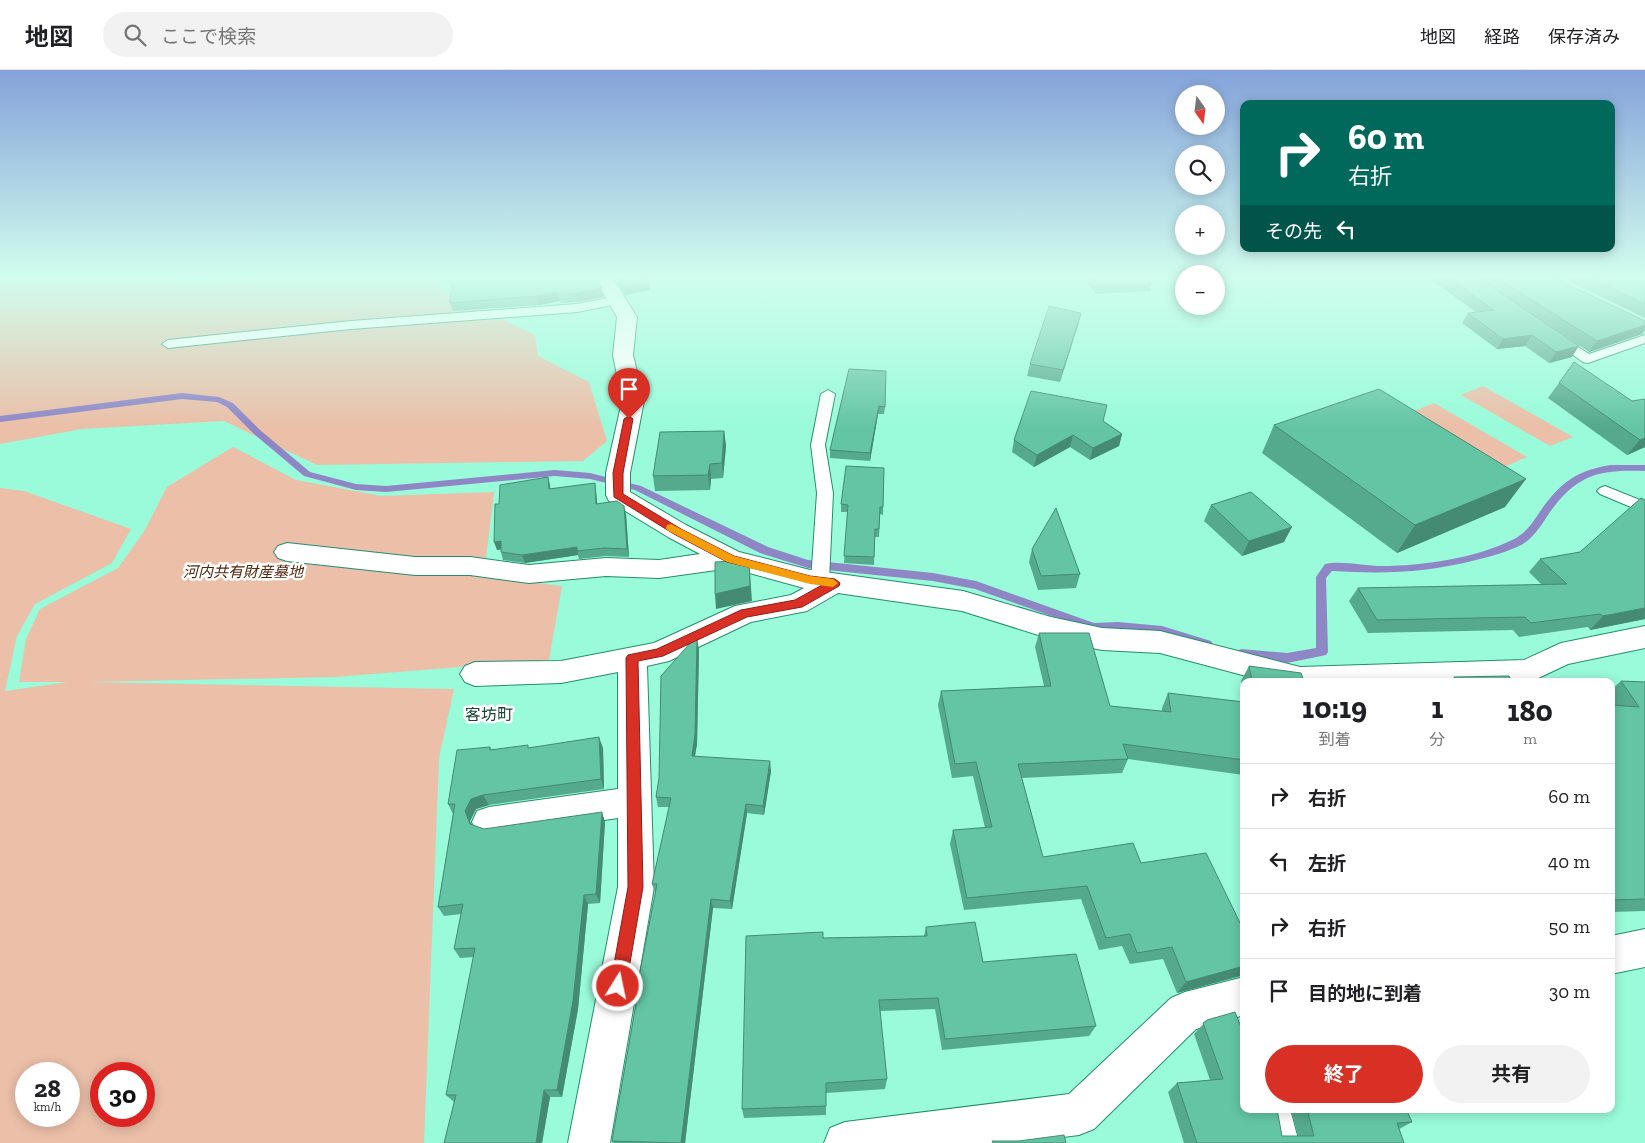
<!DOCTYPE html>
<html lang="ja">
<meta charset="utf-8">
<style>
body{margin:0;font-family:"Zilla Slab","Noto Sans JP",serif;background:#f2f2f2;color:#202124;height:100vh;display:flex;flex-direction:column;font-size:19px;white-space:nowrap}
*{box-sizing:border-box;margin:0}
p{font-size:16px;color:#757577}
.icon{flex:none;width:28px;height:28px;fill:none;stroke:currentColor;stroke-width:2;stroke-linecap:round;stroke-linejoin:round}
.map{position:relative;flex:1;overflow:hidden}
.drawer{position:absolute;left:1240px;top:608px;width:375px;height:435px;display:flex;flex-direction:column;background:#fff;border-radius:10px;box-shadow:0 2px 12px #0003}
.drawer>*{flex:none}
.hud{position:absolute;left:1240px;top:30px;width:375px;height:152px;border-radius:10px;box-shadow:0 2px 12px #0003;background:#00695c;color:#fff;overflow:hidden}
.needle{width:32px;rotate:166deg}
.tools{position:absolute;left:1175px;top:15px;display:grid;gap:10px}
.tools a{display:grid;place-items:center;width:50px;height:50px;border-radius:50%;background:#fff;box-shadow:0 2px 12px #0003;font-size:25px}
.speed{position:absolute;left:15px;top:992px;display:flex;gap:10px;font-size:25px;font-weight:700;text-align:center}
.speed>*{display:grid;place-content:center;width:65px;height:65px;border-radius:50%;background:#fff;box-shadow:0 2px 12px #0003;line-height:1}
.speed small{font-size:12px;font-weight:400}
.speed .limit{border:8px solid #d22;background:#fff;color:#111}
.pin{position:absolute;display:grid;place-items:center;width:42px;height:42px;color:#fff;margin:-51px -21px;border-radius:50% 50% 50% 0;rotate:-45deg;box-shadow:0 0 5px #0007}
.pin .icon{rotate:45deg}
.me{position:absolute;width:55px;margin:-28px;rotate:10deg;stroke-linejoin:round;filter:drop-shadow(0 0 4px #0008)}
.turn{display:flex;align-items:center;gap:18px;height:105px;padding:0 25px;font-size:22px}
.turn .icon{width:65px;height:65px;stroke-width:2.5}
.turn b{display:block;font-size:35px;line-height:42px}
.then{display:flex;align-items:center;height:48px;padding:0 25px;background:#0003;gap:10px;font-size:19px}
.eta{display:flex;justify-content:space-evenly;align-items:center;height:85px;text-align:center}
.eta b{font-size:30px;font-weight:700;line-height:35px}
.primary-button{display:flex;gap:10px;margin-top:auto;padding:10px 25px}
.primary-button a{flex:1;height:58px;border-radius:30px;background:#d93025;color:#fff;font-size:20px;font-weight:700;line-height:58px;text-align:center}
.primary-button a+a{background:#f2f2f2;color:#202124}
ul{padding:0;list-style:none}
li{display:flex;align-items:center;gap:15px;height:65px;padding:0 25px;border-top:1px solid #e0e0e0}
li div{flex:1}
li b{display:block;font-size:19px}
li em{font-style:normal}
header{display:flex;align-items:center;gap:30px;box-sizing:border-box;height:70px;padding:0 25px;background:#fff;border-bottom:1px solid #e0e0e0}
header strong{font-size:24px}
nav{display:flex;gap:28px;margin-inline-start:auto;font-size:18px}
.search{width:350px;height:45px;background:#f2f2f2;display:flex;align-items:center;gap:12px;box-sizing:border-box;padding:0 18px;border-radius:28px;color:#757577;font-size:19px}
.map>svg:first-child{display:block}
.green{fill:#ebbfa8;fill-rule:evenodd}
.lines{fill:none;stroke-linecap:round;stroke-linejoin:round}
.stream{fill:#8f86c6;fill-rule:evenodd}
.service-casing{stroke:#238e70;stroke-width:2}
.minor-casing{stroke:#238e70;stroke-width:2}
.service{fill:#fff;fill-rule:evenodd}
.minor{fill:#fff;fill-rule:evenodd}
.wall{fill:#55a98d}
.shaded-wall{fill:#458a73}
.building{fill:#63c5a4;stroke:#458a73}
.route{fill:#d93025;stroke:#8d1f18}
.slow{fill:#f59e0b}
.labels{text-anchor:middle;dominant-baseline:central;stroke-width:5;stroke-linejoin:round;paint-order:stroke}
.park-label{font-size:15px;font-style:italic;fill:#52270c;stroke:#fff}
.neighbourhood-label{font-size:16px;fill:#1b4537;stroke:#fff}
</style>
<header>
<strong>地図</strong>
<div class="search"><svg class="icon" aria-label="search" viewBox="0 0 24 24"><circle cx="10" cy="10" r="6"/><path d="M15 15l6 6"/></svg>ここで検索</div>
<nav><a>地図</a><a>経路</a><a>保存済み</a></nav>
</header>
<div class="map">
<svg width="1645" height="1073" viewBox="0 0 1645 1073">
<rect width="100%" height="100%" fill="#99fbd9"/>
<g class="green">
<polygon points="0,207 178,207 183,214 256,207 435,207 441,220 535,265 538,286 589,312 607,371 583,391 317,395 224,351 82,359 0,374"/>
<polygon points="1483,316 1573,367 1550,376 1461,325"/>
<polygon points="1434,333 1527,387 1497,400 1405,345"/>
<path d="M 233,377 L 296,410 L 381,426 L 494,422 L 486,488 L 490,507 L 562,516 L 549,590 L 335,607 L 88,612 L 454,619 L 439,688 L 424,1073 L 0,1073 L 0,418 L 24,421 L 131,459 L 112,493 L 35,534 L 17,566 L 5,621 L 68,612 L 19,612 L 26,569 L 40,539 L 118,498 L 145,460 L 167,417 ZM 26,1004 L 69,1004 L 69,1046 L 26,1046 ZM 101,1004 L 144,1004 L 144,1046 L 101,1046 Z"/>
</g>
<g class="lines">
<g class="stream">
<polygon points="182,323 219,327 233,333 260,360 310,402 356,414 386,416 555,400 590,403 641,416 768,477 808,490 933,503 976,511 1094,553 1118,552 1162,556 1211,571 1213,574 1211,577 1207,578 1162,564 1118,560 1094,561 975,519 933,511 808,498 760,483 635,420 590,409 555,406 386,422 356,420 304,406 254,364 227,337 217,332 182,329 0,352 0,346"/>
<path d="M 1611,395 L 1645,395 L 1645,401 C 1600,399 1577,404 1550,442 C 1542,454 1535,466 1523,474 C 1508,482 1492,486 1476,490 C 1425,503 1384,504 1332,501 L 1326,508 L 1328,582 L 1326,585 L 1287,593 L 1241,589 L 1237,587 L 1235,584 L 1237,581 L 1241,579 L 1287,583 L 1316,578 L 1316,507 L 1325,494 C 1340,490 1366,496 1382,496 C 1422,496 1476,488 1512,470 C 1525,464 1531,455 1539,443 C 1559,414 1576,400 1611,395 Z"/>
</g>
<defs>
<g id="service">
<polygon points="619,226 623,227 625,230 623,233 577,242 351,259 168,278 162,274 168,270 351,251 577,234"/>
<polygon points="1556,263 1589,284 1645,265 1645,273 1588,293 1583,292 1552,270 1550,267"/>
<polygon points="828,320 835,324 825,375 833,423 829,511 826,515 820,517 814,515 811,511 817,423 811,375 821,324"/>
<polygon points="1605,416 1645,432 1645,443 1600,424 1597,421 1600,418"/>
<polygon points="1264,1039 1290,1039 1299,1073 1271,1073"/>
</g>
<g id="minor">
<polygon points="594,207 612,207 637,247 633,285 644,331 630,403 630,422 686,455 739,482 810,500 963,521 1051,547 1102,558 1160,561 1300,597 1524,590 1561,573 1645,556 1645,578 1568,594 1532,611 1265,611 1160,583 1102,580 1051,569 962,541 838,523 807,541 751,552 669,591 647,596 654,817 610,1073 568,1073 618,817 618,748 489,767 477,763 472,752 477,741 489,737 618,719 618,602 561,613 475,616 465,612 460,604 465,596 475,592 561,591 654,573 735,536 791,525 804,518 731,498 659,508 606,506 529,513 470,505 415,505 287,491 278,488 274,482 278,476 287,473 415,487 470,487 529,495 606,488 659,490 700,484 668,467 609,431 606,425 606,403 622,331 613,285 617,247"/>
<polygon points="1645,859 1645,897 1611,904 1611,866"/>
<polygon points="1244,907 1244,945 1196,959 1094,1059 1079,1065 1016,1073 824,1073 830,1058 845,1052 1069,1024 1171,928 1185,922"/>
</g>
</defs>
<use href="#service" class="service-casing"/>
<use href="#minor" class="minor-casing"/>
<use href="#service" class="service"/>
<use href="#minor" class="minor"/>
</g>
<g class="wall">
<polygon points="176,207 202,207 177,209"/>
<polygon points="452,207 603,227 577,232 561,233 560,231 539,235 453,241 450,233"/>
<polygon points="614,207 646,207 649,212 650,220 625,225"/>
<polygon points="1083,207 1147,207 1152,214 1150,221 1096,224"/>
<polygon points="1427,207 1552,207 1645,251 1645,260 1642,264 1589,282 1556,260 1572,287 1549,293 1525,276 1497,279 1462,253 1468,243 1476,242"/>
<polygon points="1561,207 1645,207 1645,248"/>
<polygon points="1081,243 1078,255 1060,312 1027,306 1030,294"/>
<polygon points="1574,292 1632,331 1645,329 1645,377 1627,385 1548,328"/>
<polygon points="849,299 885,337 884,344 878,344 870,391 830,388 830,380"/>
<polygon points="1103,351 1122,364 1119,376 1090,390 1070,377 1034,397 1012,382 1014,370"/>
<polygon points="1274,355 1505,437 1397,483 1262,383"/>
<polygon points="724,361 726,376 723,408 711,409 710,420 655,421 653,406"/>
<polygon points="884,398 883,445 880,444 879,467 875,467 874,495 844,493 848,442 841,442 841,434"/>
<polygon points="595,413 596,421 597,434 626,444 629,487 606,486 579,489 578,485 525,493 503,490 501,482 501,479 497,480 499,434 550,415 550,419"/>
<polygon points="1645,430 1645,549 1590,560 1588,557 1519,567 1513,560 1368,563 1349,531 1358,518 1542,515 1529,502 1540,489 1580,482"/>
<polygon points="1211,435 1284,472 1242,486 1204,451"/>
<polygon points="1032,479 1080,504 1076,518 1038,520 1029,492"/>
<polygon points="1039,563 1110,636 1162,641 1162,638 1168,623 1243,632 1243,628 1244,626 1244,705 1128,689 1122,703 1022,708 1043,787 1141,793 1244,861 1244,905 1177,923 1163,889 1130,894 1122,876 1099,880 1081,829 964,840 950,774 953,760 985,758 973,706 952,708 938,635 941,621 1044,616 1035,577"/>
<polygon points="699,579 697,674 695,686 771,701 764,745 747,743 732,839 713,838 685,1073 613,1073 612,1071 638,921 637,917 655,823 652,814 669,737 658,737 656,727"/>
<polygon points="1249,596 1304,611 1244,611 1244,624 1241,611"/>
<polygon points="1454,607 1512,611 1451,611"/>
<polygon points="1621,611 1645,612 1645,841 1611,842 1611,635 1613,635 1611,633 1611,620"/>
<polygon points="490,677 492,680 530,678 603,678 604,719 489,735 476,739 470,751 472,755 484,759 605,752 600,833 588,834 578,939 562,1027 550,1027 542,1073 444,1073 454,1032 446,1025 474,887 460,888 454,879 461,844 444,846 438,837 453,744 448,734"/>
<polygon points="926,857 983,892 1096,956 1089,966 942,980 935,939 880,941 887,1009 885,1019 826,1023 826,1045 744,1048 742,1039 823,868 924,866"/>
<polygon points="1207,950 1282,1066 1298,1066 1291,1039 1406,1039 1412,1052 1399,1059 1404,1073 1184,1073 1168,1022 1177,1013 1210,1010 1194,964"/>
<polygon points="1443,1039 1474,1039 1470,1041"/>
</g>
<g class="shaded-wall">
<polygon points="649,212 650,220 625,225 624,216"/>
<polygon points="602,218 603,227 577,232 575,223"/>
<polygon points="558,222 560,231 539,235 537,226"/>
<polygon points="1081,243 1078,255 1060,312 1063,300"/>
<polygon points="1645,255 1645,260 1642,264 1589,282 1597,271"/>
<polygon points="1532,265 1525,276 1497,279 1503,269"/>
<polygon points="1579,276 1572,287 1549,293 1556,282"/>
<polygon points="879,336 878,344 870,391 870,383"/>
<polygon points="724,361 726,376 723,408 722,393"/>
<polygon points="1122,364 1119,376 1090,390 1093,378"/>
<polygon points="1073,365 1070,377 1034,397 1037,385"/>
<polygon points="1645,368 1645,377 1627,385 1640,370"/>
<polygon points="710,394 711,409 710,420 708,405"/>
<polygon points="548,407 550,415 551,427 549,419"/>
<polygon points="1526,409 1505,437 1397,483 1415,455"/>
<polygon points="595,413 596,421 598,442 596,434"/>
<polygon points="624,436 626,444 629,487 627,479"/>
<polygon points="1292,457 1284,472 1242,486 1249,471"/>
<polygon points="501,471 504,479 497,480 494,472"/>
<polygon points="577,477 578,485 525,493 522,485"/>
<polygon points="749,490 752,531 716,539 715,524"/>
<polygon points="1645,538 1645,549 1590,560 1603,546"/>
<polygon points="697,569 699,579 697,674 693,696 692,686"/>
<polygon points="599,667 603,678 604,719 601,709"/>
<polygon points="770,691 771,701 764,745 763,736"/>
<polygon points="483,725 489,735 476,739 470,751 475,764 470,754 465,741 471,729"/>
<polygon points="746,734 747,743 732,839 730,831"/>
<polygon points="602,742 605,752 600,833 596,824"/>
<polygon points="584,825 588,834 578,939 562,1027 557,1020"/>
<polygon points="711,829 713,838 685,1073 681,1073"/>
<polygon points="1244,896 1244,905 1177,923 1186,912"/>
<polygon points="544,1020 550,1027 542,1073 536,1073"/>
</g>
<g class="building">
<polygon points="452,207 595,207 602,218 575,223 559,225 558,222 537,226 450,233"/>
<polygon points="618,207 646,207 649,212 624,216"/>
<polygon points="1090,207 1147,207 1152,214 1098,216"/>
<polygon points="1447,207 1477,207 1579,276 1556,282 1532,265 1503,269 1468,243 1494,240"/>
<polygon points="1495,207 1552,207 1645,251 1645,255 1597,271"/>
<polygon points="1589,207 1645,207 1645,234"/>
<polygon points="1049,236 1081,243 1063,300 1030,294"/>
<polygon points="1574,292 1632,331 1645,329 1645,368 1640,370 1559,313"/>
<polygon points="849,299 886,301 885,337 879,336 870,383 830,380"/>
<polygon points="1379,319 1526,409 1415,455 1274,355"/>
<polygon points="1031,321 1107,335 1103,351 1122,364 1093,378 1073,365 1037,385 1014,370"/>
<polygon points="724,361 722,393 710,394 708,405 653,406 660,362"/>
<polygon points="846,396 884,398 883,437 880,437 879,459 875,459 874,487 844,486 848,435 841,434"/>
<polygon points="548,407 549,419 595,413 596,434 617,431 624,436 627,479 604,478 577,481 577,477 522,485 501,482 501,471 494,472 495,434 499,434 500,415"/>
<polygon points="1251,422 1292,457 1249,471 1211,435"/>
<polygon points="1641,428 1645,430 1645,538 1603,546 1600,544 1531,553 1525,547 1377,550 1358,518 1567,514 1540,489 1580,482"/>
<polygon points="1056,438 1080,504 1041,506 1032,479"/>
<polygon points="749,490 750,516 715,524 715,492"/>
<polygon points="1039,563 1089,563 1110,636 1171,642 1168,623 1244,632 1244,690 1123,674 1128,689 1018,694 1043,787 1133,773 1141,793 1206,783 1244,861 1244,896 1186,912 1172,877 1137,883 1130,864 1106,868 1087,816 967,828 953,760 992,757 976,692 955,694 941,621 1051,616"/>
<polygon points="697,569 695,664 692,686 770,691 763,736 746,734 730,831 711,829 681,1073 612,1071 639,917 637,917 657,814 652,814 671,728 656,727 659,708 661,606 691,572"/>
<polygon points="1249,596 1301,603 1304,611 1252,611"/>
<polygon points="1509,606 1512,611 1457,611 1454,607"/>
<polygon points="1621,611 1645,612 1645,829 1611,830 1611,635 1639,637"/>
<polygon points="599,667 601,709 483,725 471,729 465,741 470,754 484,759 602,742 596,824 584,825 573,931 557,1020 544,1020 536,1073 444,1073 456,1025 446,1025 475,878 454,879 463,834 438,837 455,734 448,734 457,680 490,677 490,680 528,675 528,678"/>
<polygon points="975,852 983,892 1076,884 1096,956 945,969 938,928 879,930 887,1009 826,1013 826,1036 742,1039 746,866 823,862 823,868 927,866 926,857"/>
<polygon points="1235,942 1244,964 1244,1039 1277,1039 1282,1066 1314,1066 1307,1039 1406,1039 1412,1052 1397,1053 1404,1073 1197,1073 1177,1013 1223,1009 1203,953 1207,950"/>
<polygon points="1064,1065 1066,1073 993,1073 992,1071 1019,1071"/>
</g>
<linearGradient id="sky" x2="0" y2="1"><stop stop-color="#84a2da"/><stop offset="0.58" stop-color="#d1fdee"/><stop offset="1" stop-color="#d1fdee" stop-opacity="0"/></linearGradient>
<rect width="1645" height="357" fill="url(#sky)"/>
<polygon class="route" points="629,346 633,349 623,403 623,424 681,459 734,486 810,506 835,509 840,513 839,516 802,537 747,547 663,586 638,591 643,817 626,916 623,921 618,924 612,921 610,916 628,817 626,588 628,585 657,579 741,540 795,530 822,515 727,492 674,464 614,427 613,403 624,349"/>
<polygon class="slow" points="671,454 734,486 810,506 833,509 838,513 833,517 810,514 727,492 667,460 666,458 667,455"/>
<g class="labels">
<g class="park-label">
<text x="243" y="502">河内共有財産墓地</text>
</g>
<g class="neighbourhood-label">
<text x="489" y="644">客坊町</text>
</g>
</g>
</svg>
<div class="tools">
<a><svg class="needle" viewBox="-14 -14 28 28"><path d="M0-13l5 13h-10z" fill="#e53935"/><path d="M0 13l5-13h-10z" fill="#757577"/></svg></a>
<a><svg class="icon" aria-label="search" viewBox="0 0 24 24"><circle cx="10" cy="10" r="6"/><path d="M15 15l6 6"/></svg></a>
<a>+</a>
<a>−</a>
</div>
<div class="speed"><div>28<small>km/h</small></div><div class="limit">30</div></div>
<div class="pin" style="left:629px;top:349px;background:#d93025"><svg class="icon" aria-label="arrive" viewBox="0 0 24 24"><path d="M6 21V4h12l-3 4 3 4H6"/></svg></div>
<svg class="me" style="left:618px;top:916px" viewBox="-20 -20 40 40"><circle r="17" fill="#d93025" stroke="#fff" stroke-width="3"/><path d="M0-11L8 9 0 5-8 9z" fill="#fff"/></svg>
<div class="hud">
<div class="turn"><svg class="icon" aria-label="right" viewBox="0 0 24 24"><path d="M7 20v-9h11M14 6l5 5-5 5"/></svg><div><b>60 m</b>右折</div></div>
<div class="then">その先<svg class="icon" aria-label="left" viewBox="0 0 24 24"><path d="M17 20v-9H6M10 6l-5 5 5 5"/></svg></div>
</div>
<section class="drawer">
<div class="eta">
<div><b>10:19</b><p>到着</p></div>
<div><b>1</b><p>分</p></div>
<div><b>180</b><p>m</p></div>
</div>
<ul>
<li><svg class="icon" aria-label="right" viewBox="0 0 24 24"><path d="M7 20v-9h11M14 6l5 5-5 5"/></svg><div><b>右折</b></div><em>60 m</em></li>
<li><svg class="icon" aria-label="left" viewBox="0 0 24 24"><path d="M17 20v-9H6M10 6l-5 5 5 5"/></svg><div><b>左折</b></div><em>40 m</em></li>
<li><svg class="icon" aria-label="right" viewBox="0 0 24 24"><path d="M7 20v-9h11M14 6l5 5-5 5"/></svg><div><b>右折</b></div><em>50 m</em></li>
<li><svg class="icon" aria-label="arrive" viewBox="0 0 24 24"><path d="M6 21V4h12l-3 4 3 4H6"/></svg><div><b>目的地に到着</b></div><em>30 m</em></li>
</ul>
<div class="primary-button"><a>終了</a><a>共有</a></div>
</section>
</div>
